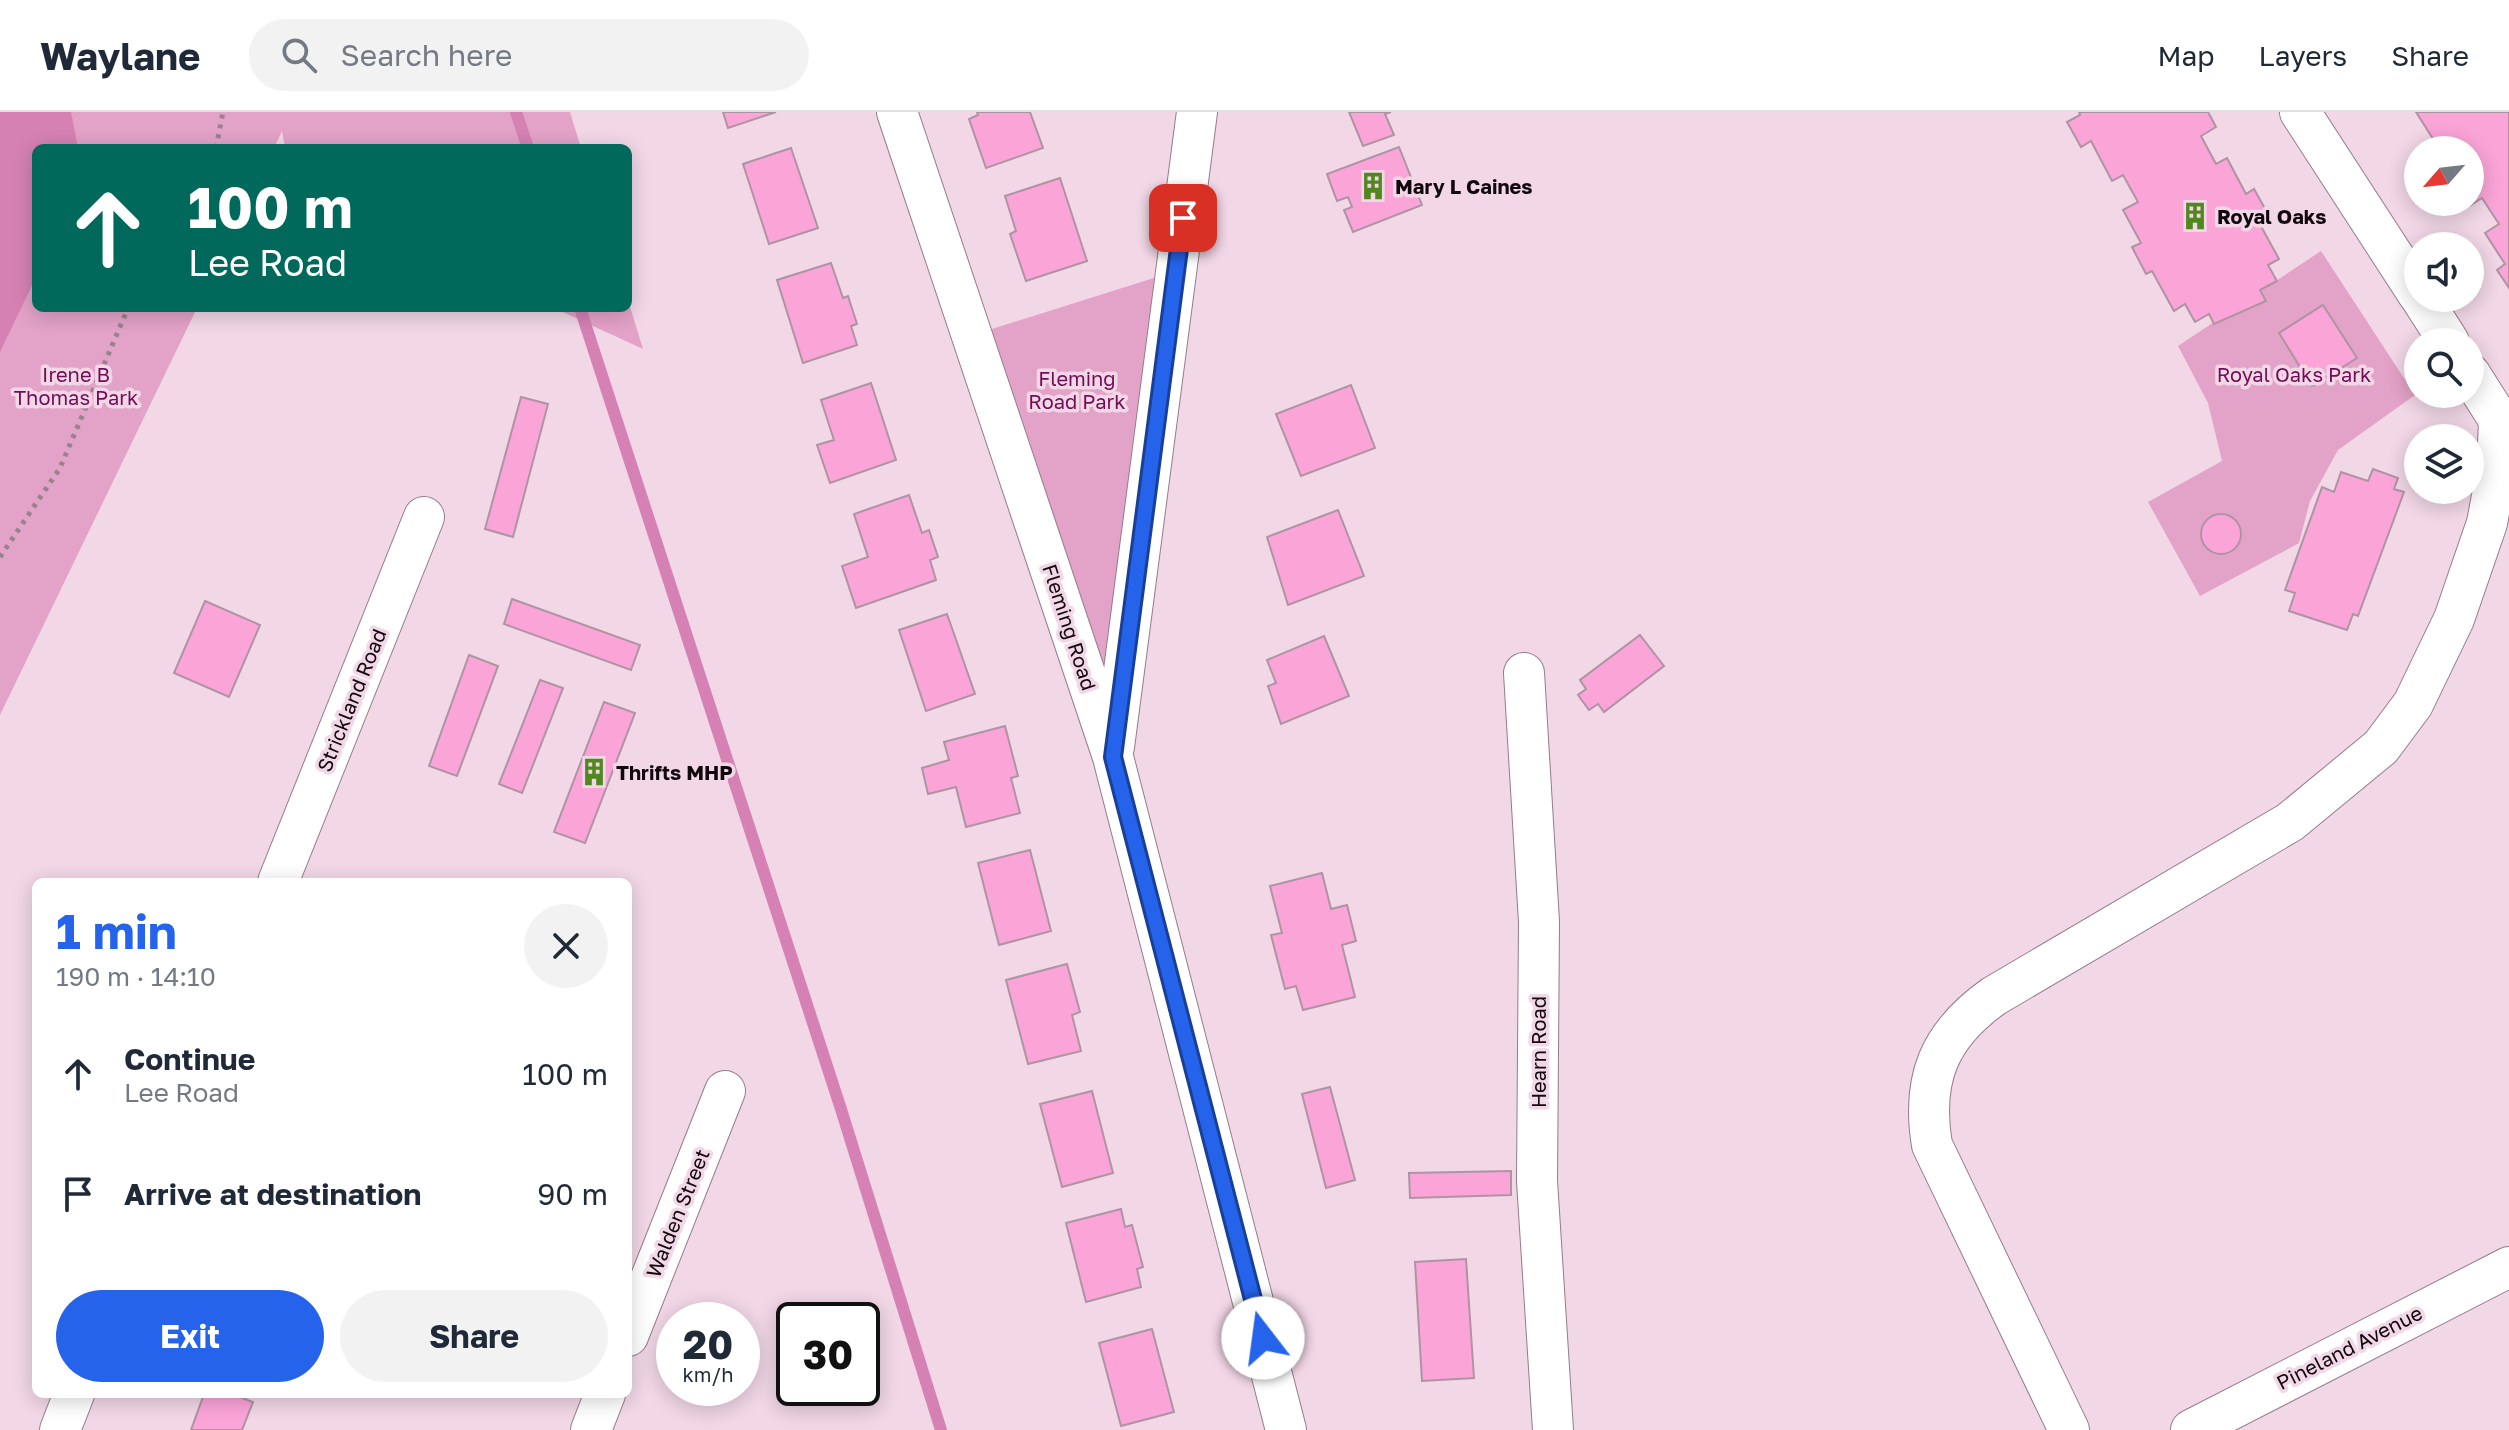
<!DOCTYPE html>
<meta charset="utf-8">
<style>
body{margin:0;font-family:"Golos Text",sans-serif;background:#f2f2f3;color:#1f2937;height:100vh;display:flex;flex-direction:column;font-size:30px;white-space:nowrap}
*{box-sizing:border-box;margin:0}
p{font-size:26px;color:#747a83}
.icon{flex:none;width:44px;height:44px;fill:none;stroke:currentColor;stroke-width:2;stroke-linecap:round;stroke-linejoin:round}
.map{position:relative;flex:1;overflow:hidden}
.panel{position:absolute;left:32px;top:766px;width:600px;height:520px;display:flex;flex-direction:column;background:#fff;border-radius:12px;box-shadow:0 4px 20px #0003}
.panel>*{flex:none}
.hud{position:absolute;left:32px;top:32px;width:600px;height:168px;border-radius:12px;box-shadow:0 4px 20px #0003;background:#00695c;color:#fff;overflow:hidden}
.needle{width:52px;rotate:242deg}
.controls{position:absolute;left:2404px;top:24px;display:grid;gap:16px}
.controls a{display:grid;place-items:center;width:80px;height:80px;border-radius:50%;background:#fff;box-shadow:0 4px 20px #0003;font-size:40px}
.speed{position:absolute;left:656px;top:1190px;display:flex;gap:16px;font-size:40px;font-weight:700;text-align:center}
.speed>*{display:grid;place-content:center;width:104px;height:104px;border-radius:50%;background:#fff;box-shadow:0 4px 20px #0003;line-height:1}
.speed small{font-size:20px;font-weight:400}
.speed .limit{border:4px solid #111;border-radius:12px;background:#fff;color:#111}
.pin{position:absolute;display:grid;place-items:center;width:68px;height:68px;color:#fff;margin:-34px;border-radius:16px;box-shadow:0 4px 12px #0006}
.me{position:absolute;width:88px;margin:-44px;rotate:345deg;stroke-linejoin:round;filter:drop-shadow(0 0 6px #0008)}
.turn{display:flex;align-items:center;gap:28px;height:168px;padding:0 24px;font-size:36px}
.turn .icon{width:104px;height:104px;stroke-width:2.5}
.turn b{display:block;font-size:56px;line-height:68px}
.round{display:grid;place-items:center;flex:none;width:84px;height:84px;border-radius:42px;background:#f2f2f3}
.overview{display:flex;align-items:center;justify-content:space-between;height:136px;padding:0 24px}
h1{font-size:48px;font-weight:700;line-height:60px;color:#2563eb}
.primary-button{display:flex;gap:16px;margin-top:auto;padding:16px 24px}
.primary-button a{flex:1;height:92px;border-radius:48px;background:#2563eb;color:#fff;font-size:32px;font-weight:700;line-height:92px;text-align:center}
.primary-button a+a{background:#f2f2f3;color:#1f2937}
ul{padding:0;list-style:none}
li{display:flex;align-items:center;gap:24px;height:120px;padding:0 24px}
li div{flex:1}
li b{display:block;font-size:30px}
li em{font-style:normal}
header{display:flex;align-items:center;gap:48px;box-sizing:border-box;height:112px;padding:0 40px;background:#fff;border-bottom:2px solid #e0e1e3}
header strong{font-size:38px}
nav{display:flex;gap:44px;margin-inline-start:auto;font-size:28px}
.search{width:560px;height:72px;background:#f2f2f3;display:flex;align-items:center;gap:20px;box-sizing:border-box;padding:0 28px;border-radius:44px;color:#747a83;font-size:30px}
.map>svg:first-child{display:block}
.green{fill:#e3a2c8}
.water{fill:#d581b4}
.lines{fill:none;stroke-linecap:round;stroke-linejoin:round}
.stream{stroke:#d581b4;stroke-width:12}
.building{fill:#fba4d8;stroke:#ae94a3;stroke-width:2}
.minor-casing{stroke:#957c8a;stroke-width:42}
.path{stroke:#96838e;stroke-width:5;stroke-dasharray:4 6;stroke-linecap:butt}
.minor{stroke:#fff;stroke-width:40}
.route-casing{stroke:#184099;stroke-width:20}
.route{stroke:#2563eb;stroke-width:14}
.labels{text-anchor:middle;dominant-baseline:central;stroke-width:7;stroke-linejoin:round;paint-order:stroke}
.poi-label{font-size:20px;font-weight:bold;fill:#11080d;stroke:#f2d7e6;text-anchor:start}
.park-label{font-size:20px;fill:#730c56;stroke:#f2d7e6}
.street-label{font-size:20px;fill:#11080d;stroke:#f2d7e6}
</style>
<header>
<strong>Waylane</strong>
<div class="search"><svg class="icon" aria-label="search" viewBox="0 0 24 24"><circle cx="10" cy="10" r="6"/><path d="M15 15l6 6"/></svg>Search here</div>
<nav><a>Map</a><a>Layers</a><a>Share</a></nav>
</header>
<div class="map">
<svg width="2509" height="1318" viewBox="0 0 2509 1318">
<rect width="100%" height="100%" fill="#f2d7e6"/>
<g class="green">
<polygon points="0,0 570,0 581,36 285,36 282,19 274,36 36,36 36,196 197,196 0,603"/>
<polygon points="2321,139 2415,283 2338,338 2310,389 2299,431 2200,484 2148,390 2222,349 2208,291 2178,234"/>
<polygon points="1176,159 1118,579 1092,582 973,223"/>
<polygon points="628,188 643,237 554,196 628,196"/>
</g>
<polygon class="water" points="0,0 71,0 78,36 36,36 36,165 0,240"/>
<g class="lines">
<g class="stream">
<polyline points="516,0 528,36"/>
<polyline points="580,196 840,994 941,1318"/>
</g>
</g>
<g class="building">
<polygon points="723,0 776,0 728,16"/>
<polygon points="977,0 1030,0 1043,36 986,56 969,7 978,3"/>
<polygon points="1349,0 1391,0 1385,2 1394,23 1363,34"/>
<polygon points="2079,0 2208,0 2216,15 2201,24 2216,52 2227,46 2246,82 2254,77 2268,102 2257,107 2279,147 2268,153 2277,169 2260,178 2266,189 2214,212 2209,202 2195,210 2185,192 2174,199 2152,159 2146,162 2132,135 2141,131 2123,98 2138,90 2123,63 2112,69 2091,29 2081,35 2067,10 2080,3"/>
<polygon points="2416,0 2509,0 2509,176 2497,158 2505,152 2485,121 2499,112 2482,86 2471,93 2470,90 2470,38 2423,38 2435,30"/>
<polygon points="1399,35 1422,93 1353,120 1344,98 1352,95 1348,85 1337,89 1327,62"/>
<polygon points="791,36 818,116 769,132 743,52"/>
<polygon points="1060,66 1087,149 1026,169 1010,122 1016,119 1005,84"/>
<polygon points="831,151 843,186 848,184 857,212 851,214 857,233 803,251 777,168"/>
<polygon points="2323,193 2357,246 2312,274 2279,221"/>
<polygon points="871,271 896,348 830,371 817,333 834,328 821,288"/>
<polygon points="1351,273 1375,336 1301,364 1276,302"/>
<polygon points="521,285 548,292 513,425 485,417"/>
<polygon points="2373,357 2398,366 2394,377 2404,380 2358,504 2353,502 2347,518 2289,499 2295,481 2285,478 2322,375 2334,380 2341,360 2368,369"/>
<polygon points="909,383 922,421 929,418 938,445 930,448 936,468 856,496 842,454 868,445 854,402"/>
<polygon points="1338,398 1364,464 1288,493 1267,425"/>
<circle cx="2221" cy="422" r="20"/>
<polygon points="512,487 640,533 631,558 504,512"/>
<polygon points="205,489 260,513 229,585 174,561"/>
<polygon points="947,502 975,582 926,599 899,518"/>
<polygon points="1640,523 1664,554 1604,600 1598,592 1589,598 1578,583 1586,577 1580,568"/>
<polygon points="1324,524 1349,584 1281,612 1268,574 1276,571 1267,548"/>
<polygon points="469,543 498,554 457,664 429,654"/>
<polygon points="540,568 563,576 522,681 499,672"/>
<polygon points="604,590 635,601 585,731 554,720"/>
<polygon points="1005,614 1018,664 1011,666 1020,701 966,715 956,675 928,682 922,656 949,648 944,630"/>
<polygon points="1030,738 1051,819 999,833 978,751"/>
<polygon points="1322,761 1331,797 1347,793 1356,829 1342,833 1355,885 1303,898 1296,874 1285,877 1271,823 1282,821 1270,774"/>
<polygon points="1067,852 1080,900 1072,903 1081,939 1028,952 1006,868"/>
<polygon points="1330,975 1355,1068 1326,1076 1302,982"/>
<polygon points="1092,979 1113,1061 1062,1075 1040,992"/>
<polygon points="1511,1059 1511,1083 1410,1086 1409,1061"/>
<polygon points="1121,1097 1125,1115 1132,1113 1143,1155 1137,1157 1141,1175 1086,1190 1066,1111"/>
<polygon points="1466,1147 1474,1266 1422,1269 1415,1150"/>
<polygon points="1152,1217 1174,1300 1121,1314 1099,1231"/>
<polygon points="204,1282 232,1282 253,1290 242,1318 191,1318"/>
</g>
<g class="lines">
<defs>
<g id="minor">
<polyline points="897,0 1113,645 1286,1318"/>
<polyline points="2300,0 2418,182"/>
<polyline points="2421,186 2449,230"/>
<polyline points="2470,262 2499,308"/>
<polyline points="1524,561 1539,810 1537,1069 1553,1318"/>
<polyline points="1114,635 1197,0"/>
<polyline points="278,770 424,405"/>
<polyline points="628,1224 725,979"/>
<polyline points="60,1318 74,1282"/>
<polyline points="591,1318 605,1282"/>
<path d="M 2069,1318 L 1932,1033 C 1921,967 1939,923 1994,884 L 2290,710 L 2381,635 L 2413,592 L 2454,507 L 2487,411 L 2497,357 L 2499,308 L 2509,305"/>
<polyline points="2191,1318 2509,1155"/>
</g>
</defs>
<use href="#minor" class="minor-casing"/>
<g class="path">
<polyline points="216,36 223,0"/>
<polyline points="0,445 60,356 128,196"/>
</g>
<use href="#minor" class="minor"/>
</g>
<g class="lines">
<defs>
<polyline id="route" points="1183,106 1113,645 1263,1226"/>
</defs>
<use href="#route" class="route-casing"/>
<use href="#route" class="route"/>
</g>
<defs>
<symbol id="building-bare" viewBox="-9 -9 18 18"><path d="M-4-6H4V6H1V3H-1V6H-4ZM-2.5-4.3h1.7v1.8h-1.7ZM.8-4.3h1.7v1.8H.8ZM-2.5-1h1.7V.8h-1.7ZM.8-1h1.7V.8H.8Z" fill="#51871f" stroke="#f2d7e6" stroke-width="2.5" paint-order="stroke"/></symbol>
</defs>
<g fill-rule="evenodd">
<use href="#building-bare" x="1353" y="54" width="40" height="40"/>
<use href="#building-bare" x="2175" y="84" width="40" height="40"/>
<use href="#building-bare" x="574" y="640" width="40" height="40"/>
</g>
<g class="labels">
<g class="poi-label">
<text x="1395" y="74">Mary L Caines</text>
<text x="2217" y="104">Royal Oaks</text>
<text x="616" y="660">Thrifts MHP</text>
</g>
<g class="park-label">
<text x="76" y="262">Irene B<tspan x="76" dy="23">Thomas Park</tspan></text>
<text x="2294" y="262">Royal Oaks Park</text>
<text x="1077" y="266">Fleming<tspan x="1077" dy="23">Road Park</tspan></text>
</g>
<g class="street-label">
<text transform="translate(1070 515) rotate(72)">Fleming Road</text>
<text transform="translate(351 588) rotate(-68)">Strickland Road</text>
<text transform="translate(1538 940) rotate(-90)">Hearn Road</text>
<text transform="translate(677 1101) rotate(-68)">Walden Street</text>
<text transform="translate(2349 1235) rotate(-27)">Pineland Avenue</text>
</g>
</g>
</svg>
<div class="controls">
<a><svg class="needle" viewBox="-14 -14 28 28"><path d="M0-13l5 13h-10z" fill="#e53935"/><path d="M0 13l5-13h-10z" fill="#747a83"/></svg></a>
<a><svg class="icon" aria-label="sound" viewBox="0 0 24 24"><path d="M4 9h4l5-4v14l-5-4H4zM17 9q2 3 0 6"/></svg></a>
<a><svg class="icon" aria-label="search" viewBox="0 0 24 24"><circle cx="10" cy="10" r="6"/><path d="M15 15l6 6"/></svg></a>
<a><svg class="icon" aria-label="layers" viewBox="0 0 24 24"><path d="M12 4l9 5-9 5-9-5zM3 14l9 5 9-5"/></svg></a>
</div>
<div class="speed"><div>20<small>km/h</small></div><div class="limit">30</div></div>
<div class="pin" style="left:1183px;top:106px;background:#d93025"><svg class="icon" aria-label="arrive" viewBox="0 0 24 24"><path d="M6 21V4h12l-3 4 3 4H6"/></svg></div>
<svg class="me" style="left:1263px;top:1226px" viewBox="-20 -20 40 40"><circle r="19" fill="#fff"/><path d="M0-13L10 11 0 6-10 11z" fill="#2563eb"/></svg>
<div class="hud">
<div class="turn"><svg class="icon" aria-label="ahead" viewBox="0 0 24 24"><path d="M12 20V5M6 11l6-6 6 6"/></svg><div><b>100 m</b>Lee Road</div></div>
</div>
<section class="panel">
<div class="overview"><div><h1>1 min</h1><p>190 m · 14:10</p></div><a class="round"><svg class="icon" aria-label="close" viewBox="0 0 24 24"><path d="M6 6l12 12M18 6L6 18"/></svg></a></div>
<ul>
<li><svg class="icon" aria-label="ahead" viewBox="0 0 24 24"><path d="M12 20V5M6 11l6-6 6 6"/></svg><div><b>Continue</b><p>Lee Road</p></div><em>100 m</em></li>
<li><svg class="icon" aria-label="arrive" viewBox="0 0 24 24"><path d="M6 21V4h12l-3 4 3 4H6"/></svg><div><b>Arrive at destination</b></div><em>90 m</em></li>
</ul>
<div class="primary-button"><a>Exit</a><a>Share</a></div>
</section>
</div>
